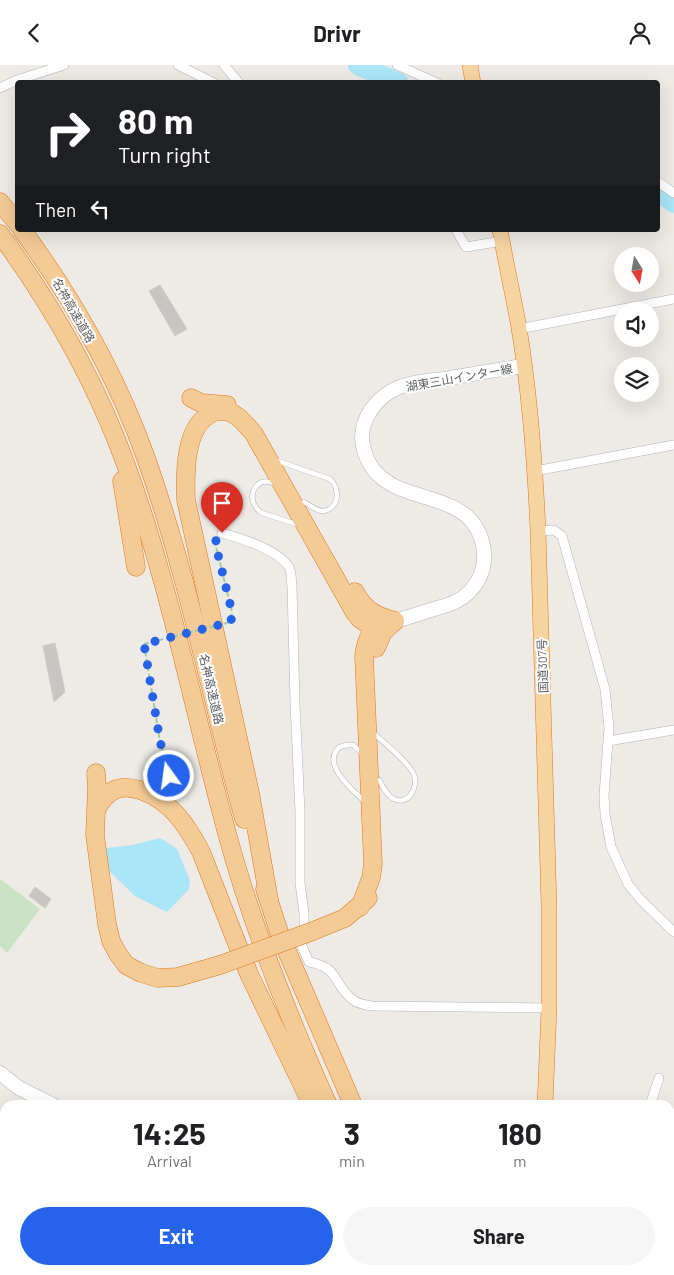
<!DOCTYPE html>
<meta charset="utf-8">
<style>
body{margin:0;font-family:Barlow,"Noto Sans JP",sans-serif;background:#f6f6f6;color:#202124;height:100vh;display:flex;flex-direction:column;font-size:19px;white-space:nowrap}
*{box-sizing:border-box;margin:0}
p{font-size:16px;color:#757577}
.icon{flex:none;width:28px;height:28px;fill:none;stroke:currentColor;stroke-width:2;stroke-linecap:round;stroke-linejoin:round}
.map{position:relative;flex:1;overflow:hidden}
.panel{position:absolute;left:0px;top:1035px;width:675px;height:175px;display:flex;flex-direction:column;background:#fff;border-radius:15px 15px 0 0;box-shadow:0 5px 20px #0002}
.panel>*{flex:none}
.guide{position:absolute;left:15px;top:15px;width:645px;height:152px;border-radius:5px;box-shadow:0 5px 20px #0002;background:#202124;color:#fff;overflow:hidden}
.needle{width:32px;rotate:169deg}
.tools{position:absolute;left:614px;top:182px;display:grid;gap:10px}
.tools a{display:grid;place-items:center;width:45px;height:45px;border-radius:50%;background:#fff;box-shadow:0 5px 20px #0002;font-size:25px}
.pin{position:absolute;display:grid;place-items:center;width:42px;height:42px;color:#fff;margin:-51px -21px;border-radius:50% 50% 50% 0;rotate:-45deg;box-shadow:0 0 5px #0007}
.pin .icon{rotate:45deg}
.me{position:absolute;width:55px;margin:-28px;rotate:346deg;stroke-linejoin:round;filter:drop-shadow(0 0 4px #0008)}
.turn{display:flex;align-items:center;gap:18px;height:105px;padding:0 20px;font-size:22px}
.turn .icon{width:65px;height:65px;stroke-width:2.5}
.turn b{display:block;font-size:35px;line-height:42px}
.then{display:flex;align-items:center;height:48px;padding:0 20px;background:#0003;gap:10px;font-size:19px}
.eta{display:flex;justify-content:space-evenly;align-items:center;height:85px;text-align:center}
.eta b{font-size:30px;font-weight:700;line-height:35px}
.primary-button{display:flex;gap:10px;margin-top:auto;padding:10px 20px}
.primary-button a{flex:1;height:58px;border-radius:30px;background:#2563eb;color:#fff;font-size:20px;font-weight:700;line-height:58px;text-align:center}
.primary-button a+a{background:#f6f6f6;color:#202124}
header{display:flex;justify-content:space-between;align-items:center;height:65px;padding:0 20px;background:#fff;font-size:22px;font-weight:700}
.map>svg:first-child{display:block}
.green{fill:#cae3c3}
.water{fill:#abe5f8}
.lines{fill:none;stroke-linecap:round;stroke-linejoin:round}
.river{stroke:#abe5f8;stroke-width:20}
.building{fill:#c9c5c2;stroke:#d2cbc4}
.service-casing{stroke:#b0b3b6;stroke-width:5.5}
.minor-casing{stroke:#b0b3b6;stroke-width:10}
.secondary-casing{stroke:#b1b5b8;stroke-width:15}
.trunk-casing{stroke:#df7814;stroke-width:16}
.motorway-casing{stroke:#df7814;stroke-width:19}
.path{stroke:#a2cba5;stroke-width:2;stroke-dasharray:5 2.5;stroke-linecap:butt}
.service{stroke:#fff;stroke-width:4.5}
.minor{stroke:#fff;stroke-width:9}
.secondary{stroke:#fff;stroke-width:14}
.trunk{stroke:#f6d4a2;stroke-width:15}
.motorway{stroke:#f4ca96;stroke-width:18}
.motorway-bridge-casing{stroke:#df7814;stroke-width:19;stroke-linecap:butt}
.path-bridge{stroke:#a2cba5;stroke-width:2;stroke-dasharray:5 2.5;stroke-linecap:butt}
.motorway-bridge{stroke:#f4ca96;stroke-width:18}
.route{stroke:#2563eb;stroke-width:9;stroke-dasharray:0 16.2}
.labels{text-anchor:middle;dominant-baseline:central;stroke-width:4;stroke-linejoin:round;paint-order:stroke}
.street-label{font-size:12px;fill:#5d6164;stroke:#fff}
</style>
<header><svg class="icon" aria-label="back" viewBox="0 0 24 24"><path d="M15 5l-7 7 7 7"/></svg>Drivr<svg class="icon" aria-label="person" viewBox="0 0 24 24"><circle cx="12" cy="8" r="4"/><path d="M4 21q1-7 8-7t8 7"/></svg></header>
<div class="map">
<svg width="674" height="1210" viewBox="0 0 674 1210">
<rect width="100%" height="100%" fill="#eeeae5"/>
<g class="green">
<polygon points="0,814 40,844 7,888 0,881"/>
<polygon points="12,1205 136,1205 171,1210 4,1210"/>
</g>
<polygon class="water" points="160,773 177,784 190,815 189,824 167,847 135,831 110,807 101,793 106,783 133,780"/>
<g class="lines">
<g class="river">
<polyline points="358,0 399,18"/>
<polyline points="658,126 674,138"/>
<polyline points="0,1126 5,1127"/>
<polyline points="320,1205 339,1210"/>
</g>
</g>
<g class="building">
<polygon points="160,220 187,264 175,271 149,226"/>
<polygon points="55,578 65,627 54,637 43,581"/>
<polygon points="35,822 51,834 45,843 29,831"/>
</g>
<g class="lines">
<defs>
<g id="service">
<path d="M 275,395 L 330,414 C 340,423 340,444 323,446 C 316,446 310,440 304,437"/>
<path d="M 275,419 C 255,408 243,436 262,448 L 299,460"/>
<path d="M 372,667 C 383,677 409,697 414,710 C 418,722 409,741 394,734 C 386,730 383,721 379,715"/>
<path d="M 362,688 L 353,680 C 346,680 340,680 336,686 C 325,703 354,726 365,737"/>
</g>
<g id="minor">
<polyline points="178,0 214,18"/>
<polyline points="224,0 239,18"/>
<polyline points="397,0 437,18"/>
<polyline points="0,23 17,15 64,0"/>
<polyline points="658,117 674,128"/>
<polyline points="456,165 466,182 502,176"/>
<polyline points="519,264 674,234"/>
<polyline points="535,406 674,380"/>
<polyline points="538,466 554,465 562,471 605,624 609,663 604,730 605,749 611,782 628,819 640,834 674,867"/>
<path d="M 222,468 C 242,474 277,484 289,502 C 292,507 291,516 292,521 L 295,638 L 300,747 L 300,818 L 304,848 L 304,865 L 301,879 L 309,897 C 341,903 332,919 353,935 C 358,939 366,940 372,941 L 549,943"/>
<polyline points="608,676 674,665"/>
<polyline points="650,1040 659,1013"/>
<polyline points="670,1079 674,1077"/>
</g>
<g id="secondary">
<path d="M 387,559 C 402,554 418,549 434,544 C 441,542 449,540 455,537 C 476,527 488,504 483,481 C 480,465 472,453 458,445 C 435,431 402,430 382,413 C 370,404 363,388 362,373 C 362,353 375,335 393,325 C 409,317 428,316 445,314 C 471,309 497,305 523,301"/>
<polyline points="0,1008 19,1023 53,1040"/>
<polyline points="670,1106 674,1107"/>
</g>
<g id="trunk">
<polyline points="470,0 473,18"/>
<path d="M 500,165 C 506,198 513,230 519,263 C 530,330 535,398 538,466 L 549,841 L 549,943 L 545,1040"/>
<polyline points="536,1210 536,1205"/>
</g>
<g id="motorway">
<polyline points="0,137 18,159"/>
<path d="M 22,165 C 73,234 117,312 146,393 C 188,511 211,633 244,754"/>
<path d="M 0,169 C 52,240 96,317 126,400 C 170,520 194,648 228,772 C 253,864 289,953 328,1040"/>
<polyline points="191,333 201,338 227,340"/>
<polyline points="122,416 136,502"/>
<path d="M 355,527 C 364,545 376,551 395,556"/>
<polyline points="376,583 383,567 395,556"/>
<polyline points="96,708 97,723 95,770 107,859 111,876 118,889 126,900 141,908 158,913 178,912 220,900"/>
<path d="M 97,743 C 108,725 118,719 140,725 C 170,735 187,760 201,787 L 249,909 L 312,1040"/>
<polyline points="265,824 280,870 353,1040"/>
<path d="M 269,835 L 250,728 L 186,435 C 185,409 184,361 212,348 C 221,344 230,346 238,352 C 244,357 249,363 254,369 L 355,548 L 360,554 L 374,563 C 368,572 365,580 364,591 L 373,799 L 371,813 L 360,842"/>
<polyline points="313,866 345,853 368,833"/>
<polyline points="399,1205 401,1210"/>
<polyline points="421,1205 423,1210"/>
</g>
</defs>
<use href="#service" class="service-casing"/>
<use href="#minor" class="minor-casing"/>
<use href="#secondary" class="secondary-casing"/>
<use href="#trunk" class="trunk-casing"/>
<use href="#motorway" class="motorway-casing"/>
<g class="path">
<polyline points="216,476 215,477 232,547 231,557"/>
<polyline points="144,579 160,676 169,711"/>
</g>
<use href="#service" class="service"/>
<use href="#minor" class="minor"/>
<use href="#secondary" class="secondary"/>
<use href="#trunk" class="trunk"/>
<use href="#motorway" class="motorway"/>
<defs>
<polyline id="motorway-bridge" points="220,900 313,866"/>
</defs>
<use href="#motorway-bridge" class="motorway-bridge-casing"/>
<polyline class="path-bridge" points="144,579 231,557"/>
<use href="#motorway-bridge" class="motorway-bridge"/>
</g>
<g class="lines">
<polyline class="route" points="169,711 160,676 144,579 231,557 232,547 215,477 222,468"/>
</g>
<g class="labels">
<g class="street-label">
<text transform="translate(74 245) rotate(60)">名神高速道路</text>
<text transform="translate(459 312) rotate(-10)">湖東三山インター線</text>
<text transform="translate(542 601) rotate(-92)">国道307号</text>
<text transform="translate(212 624) rotate(77)">名神高速道路</text>
</g>
</g>
</svg>
<div class="tools">
<a><svg class="needle" viewBox="-14 -14 28 28"><path d="M0-13l5 13h-10z" fill="#e53935"/><path d="M0 13l5-13h-10z" fill="#757577"/></svg></a>
<a><svg class="icon" aria-label="sound" viewBox="0 0 24 24"><path d="M4 9h4l5-4v14l-5-4H4zM17 9q2 3 0 6"/></svg></a>
<a><svg class="icon" aria-label="layers" viewBox="0 0 24 24"><path d="M12 4l9 5-9 5-9-5zM3 14l9 5 9-5"/></svg></a>
</div>
<div class="pin" style="left:222px;top:468px;background:#d93025"><svg class="icon" aria-label="arrive" viewBox="0 0 24 24"><path d="M6 21V4h12l-3 4 3 4H6"/></svg></div>
<svg class="me" style="left:169px;top:711px" viewBox="-20 -20 40 40"><circle r="17" fill="#2563eb" stroke="#fff" stroke-width="3"/><path d="M0-11L8 9 0 5-8 9z" fill="#fff"/></svg>
<div class="guide">
<div class="turn"><svg class="icon" aria-label="right" viewBox="0 0 24 24"><path d="M7 20v-9h11M14 6l5 5-5 5"/></svg><div><b>80 m</b>Turn right</div></div>
<div class="then">Then<svg class="icon" aria-label="left" viewBox="0 0 24 24"><path d="M17 20v-9H6M10 6l-5 5 5 5"/></svg></div>
</div>
<section class="panel">
<div class="eta">
<div><b>14:25</b><p>Arrival</p></div>
<div><b>3</b><p>min</p></div>
<div><b>180</b><p>m</p></div>
</div>
<div class="primary-button"><a>Exit</a><a>Share</a></div>
</section>
</div>
